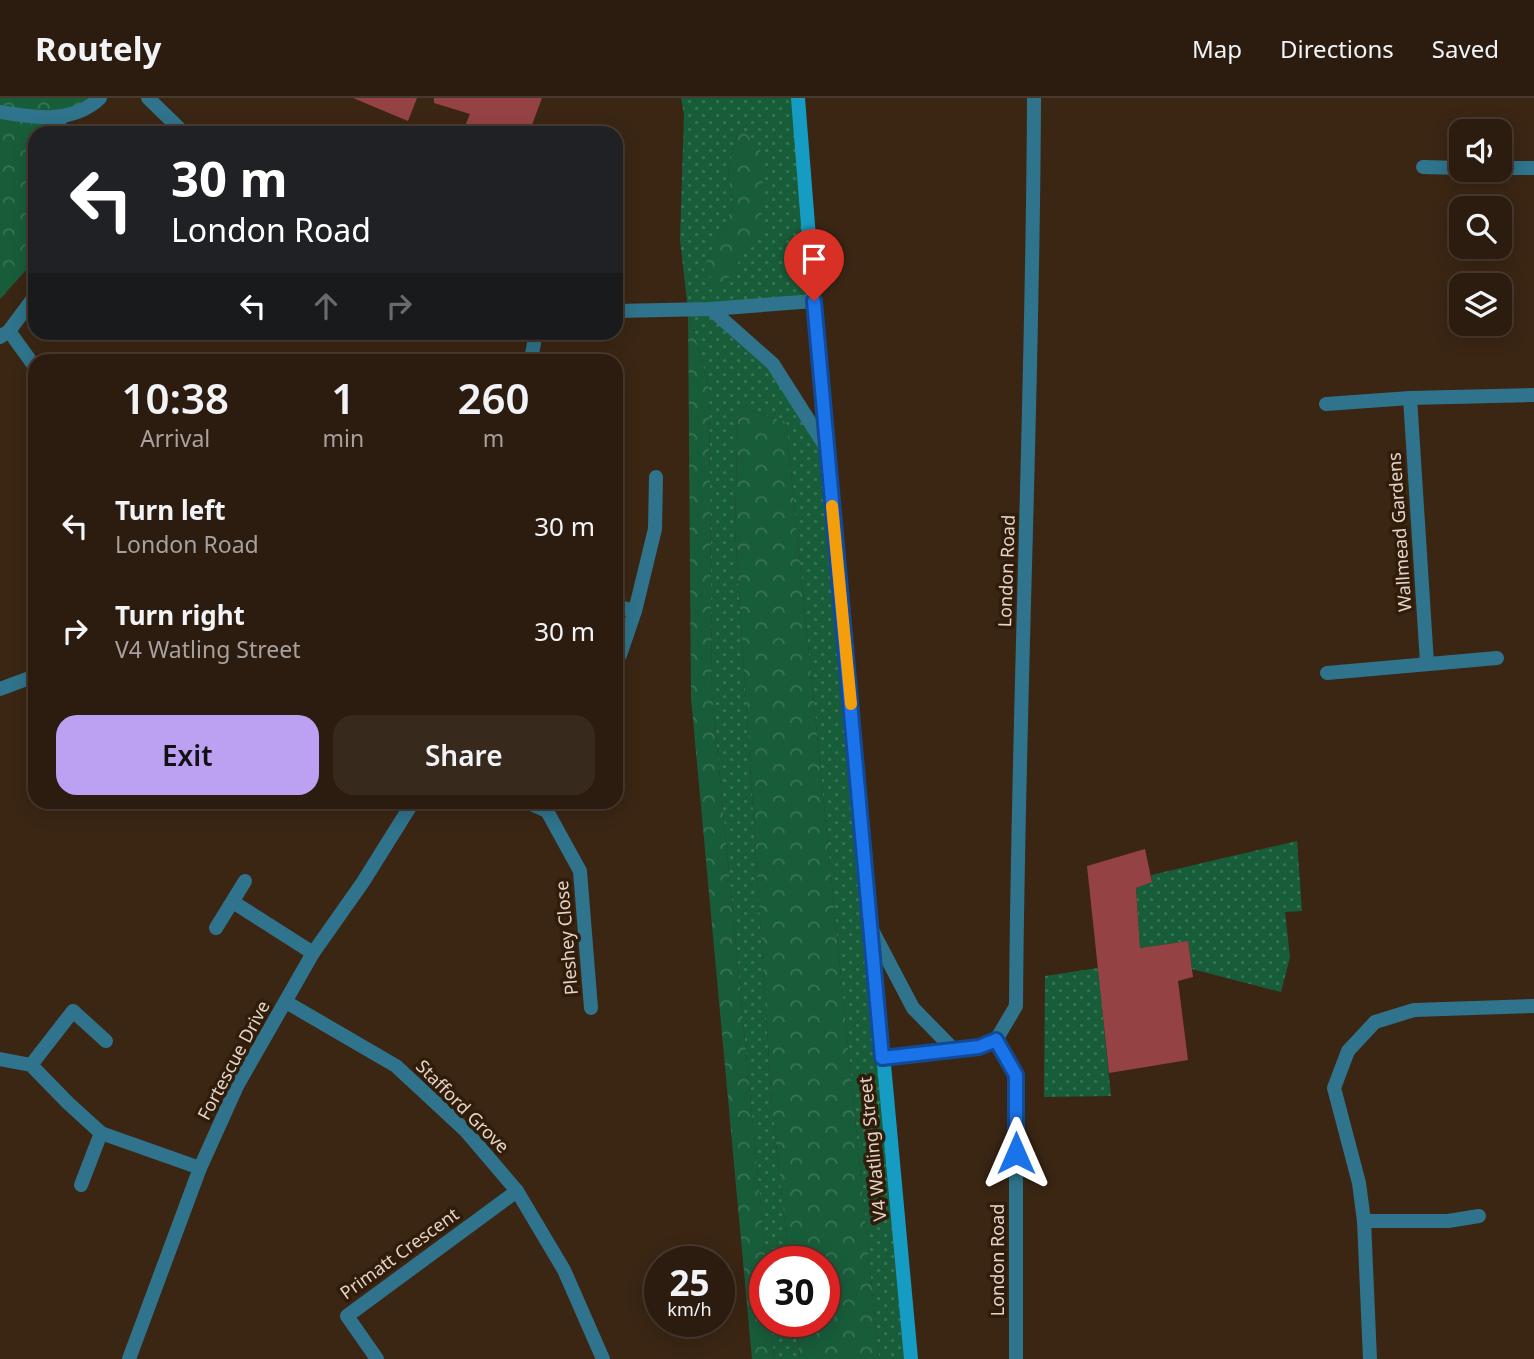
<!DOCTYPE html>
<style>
body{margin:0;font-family:"Noto Sans",sans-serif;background:#38291d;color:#f1f3f6;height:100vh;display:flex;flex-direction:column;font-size:26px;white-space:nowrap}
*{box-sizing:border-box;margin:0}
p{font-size:23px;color:#a6a19e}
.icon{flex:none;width:38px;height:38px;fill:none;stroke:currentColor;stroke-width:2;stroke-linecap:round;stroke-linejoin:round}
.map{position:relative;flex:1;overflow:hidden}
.details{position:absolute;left:28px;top:256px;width:595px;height:455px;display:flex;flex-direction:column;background:#2c1c0f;border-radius:21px;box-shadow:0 4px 18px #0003,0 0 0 2px #483a2f}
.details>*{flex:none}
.banner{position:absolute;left:28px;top:28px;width:595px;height:214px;border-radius:21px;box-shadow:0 4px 18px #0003,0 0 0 2px #483a2f;background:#202124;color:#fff;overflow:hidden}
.fabs{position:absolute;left:1449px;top:21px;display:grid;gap:14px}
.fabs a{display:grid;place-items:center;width:63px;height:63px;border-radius:14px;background:#2c1c0f;box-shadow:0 4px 18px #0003,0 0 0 2px #483a2f;font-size:35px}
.speed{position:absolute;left:644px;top:1148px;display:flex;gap:14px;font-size:35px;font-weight:700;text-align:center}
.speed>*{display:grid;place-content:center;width:91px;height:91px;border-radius:50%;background:#2c1c0f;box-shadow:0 4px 18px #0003,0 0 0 2px #483a2f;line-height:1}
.speed small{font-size:18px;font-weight:400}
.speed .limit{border:10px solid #d22;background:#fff;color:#111}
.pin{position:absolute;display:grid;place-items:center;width:60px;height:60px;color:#fff;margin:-72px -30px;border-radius:50% 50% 50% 0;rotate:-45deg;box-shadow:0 0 7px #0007}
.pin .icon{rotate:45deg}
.me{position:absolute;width:77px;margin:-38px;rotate:0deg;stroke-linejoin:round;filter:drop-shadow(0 0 5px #0008)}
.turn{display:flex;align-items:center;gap:24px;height:147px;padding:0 28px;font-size:32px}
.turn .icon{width:91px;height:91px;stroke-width:2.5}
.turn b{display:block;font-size:49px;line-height:60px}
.lanes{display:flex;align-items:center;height:66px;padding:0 28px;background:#0003;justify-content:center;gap:35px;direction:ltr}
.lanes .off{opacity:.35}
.eta{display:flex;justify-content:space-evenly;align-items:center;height:119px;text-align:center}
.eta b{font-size:42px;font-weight:600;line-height:49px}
.action{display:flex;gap:14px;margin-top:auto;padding:14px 28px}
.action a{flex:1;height:80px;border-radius:21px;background:#bca0f2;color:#111;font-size:28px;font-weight:600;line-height:80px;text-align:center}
.action a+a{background:#38291d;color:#f1f3f6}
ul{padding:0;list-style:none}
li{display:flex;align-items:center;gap:21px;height:105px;padding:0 28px}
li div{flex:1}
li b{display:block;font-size:26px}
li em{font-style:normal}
header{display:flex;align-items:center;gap:42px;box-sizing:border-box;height:98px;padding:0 35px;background:#2c1c0f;border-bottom:2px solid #483a2f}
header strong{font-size:33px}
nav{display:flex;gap:38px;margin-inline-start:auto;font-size:24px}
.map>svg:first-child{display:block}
.grass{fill:url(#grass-dots);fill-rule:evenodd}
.forest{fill:url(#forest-crowns)}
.building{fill:#954244}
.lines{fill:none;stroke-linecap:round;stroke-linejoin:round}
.street{stroke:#2f748c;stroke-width:14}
.secondary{stroke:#169cc3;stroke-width:14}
.route-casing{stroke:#114b97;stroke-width:18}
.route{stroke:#1a73e8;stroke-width:12}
.slow{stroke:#f59e0b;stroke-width:12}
.labels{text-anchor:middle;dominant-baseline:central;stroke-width:7;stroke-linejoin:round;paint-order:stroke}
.street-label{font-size:18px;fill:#e2d4c9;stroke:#311c0a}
</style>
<header>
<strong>Routely</strong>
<nav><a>Map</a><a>Directions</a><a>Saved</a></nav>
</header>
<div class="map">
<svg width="1534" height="1261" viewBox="0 0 1534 1261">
<defs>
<pattern id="grass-dots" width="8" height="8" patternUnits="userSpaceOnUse" patternTransform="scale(1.75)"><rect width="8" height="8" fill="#185d3a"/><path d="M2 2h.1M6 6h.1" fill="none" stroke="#397355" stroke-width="1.8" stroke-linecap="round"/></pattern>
<pattern id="forest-crowns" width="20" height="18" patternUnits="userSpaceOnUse" patternTransform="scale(1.75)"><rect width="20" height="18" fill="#185d3a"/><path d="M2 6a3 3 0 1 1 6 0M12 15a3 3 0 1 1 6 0" fill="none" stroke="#397355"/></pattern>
</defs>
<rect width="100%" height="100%" fill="#3b2614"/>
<g class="grass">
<path d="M 681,0 L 798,0 L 814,203 L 712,211 L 773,266 L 827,351 L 911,1261 L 879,1261 L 786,324 L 738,308 L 735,431 L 772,1007 L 789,1164 L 766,1164 L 712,596 L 709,290 L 688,212 L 680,142 L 684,17 ZM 739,29 L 761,131 L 703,170 L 733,109 L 728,73 Z"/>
<polygon points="1297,743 1302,813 1285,814 1290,859 1281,894 1192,871 1188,843 1140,850 1136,790 1152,784 1151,777"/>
<polygon points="1098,870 1111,998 1044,999 1045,878"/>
<polygon points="771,1223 796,1223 800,1261 774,1261"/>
</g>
<g class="forest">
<polygon points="0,0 89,0 94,6 59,19 55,35 35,35 35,132 27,171 0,201"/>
<polygon points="739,28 760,49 763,80 761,131 720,192 703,170 733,109 728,73"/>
<polygon points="688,212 709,290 712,596 766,1164 765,1223 771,1223 774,1261 752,1261 691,600"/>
<polygon points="738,308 786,324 879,1261 800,1261 796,1223 824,1223 824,1164 789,1164 772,1007 735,431"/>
</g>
<g class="building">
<polygon points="353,0 417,0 408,23"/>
<polygon points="434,0 542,0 529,35 462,35 470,16 434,5"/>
<polygon points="1145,751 1152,784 1136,790 1140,850 1188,843 1193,879 1178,883 1188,962 1109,975 1087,768"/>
</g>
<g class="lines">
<g class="street">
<polyline points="148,0 184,35"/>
<path d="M 0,14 C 34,20 73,26 100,0"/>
<polyline points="59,19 60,35"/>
<polyline points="1423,69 1461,70"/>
<polyline points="1500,70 1534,70"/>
<polyline points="711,211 773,266 827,351"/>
<polyline points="616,213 711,211 814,203"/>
<polyline points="9,233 35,269"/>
<polyline points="0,239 9,233 35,198"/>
<polyline points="531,262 536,234"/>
<polyline points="1410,300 1427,565"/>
<polyline points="1326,306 1410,300 1534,297"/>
<polyline points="616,508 635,513 655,431 656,379"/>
<polyline points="620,557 635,513"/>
<polyline points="1327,575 1497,560"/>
<polyline points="0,591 35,578"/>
<polyline points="527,704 547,713 580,773 591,910"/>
<polyline points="233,804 313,855"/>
<polyline points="216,830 245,783"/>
<polyline points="872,832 913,910 954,952"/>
<polyline points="286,904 396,968 465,1032 517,1093 564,1172 603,1261"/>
<polyline points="996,942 1016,977 1016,1261"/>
<path d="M 882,960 L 979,949 L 996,942 L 1016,908 C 1018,605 1033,303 1034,0"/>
<polyline points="0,961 31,967 68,1005 101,1035 200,1070"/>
<polyline points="31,967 73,913 106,943"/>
<polyline points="81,1087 101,1035"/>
<polyline points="1364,1123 1448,1123 1479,1118"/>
<polyline points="129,1261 200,1070 237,988 313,855 363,784 413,704"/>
<polyline points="377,1261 347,1218 517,1093"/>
<polyline points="1370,1261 1364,1123 1359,1085 1334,990 1348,953 1375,924 1414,912 1534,908"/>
</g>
<polyline class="secondary" points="798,0 814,203 911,1261"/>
</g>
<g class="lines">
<defs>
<polyline id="route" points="814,203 882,960 979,949 996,942 1016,977 1016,1055"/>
</defs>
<use href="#route" class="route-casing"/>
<use href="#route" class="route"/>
<polyline class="slow" points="832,408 851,606"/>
</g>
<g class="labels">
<g class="street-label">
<text transform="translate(1399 434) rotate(-94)">Wallmead Gardens</text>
<text transform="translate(1006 473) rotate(-88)">London Road</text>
<text transform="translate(566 840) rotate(-95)">Pleshey Close</text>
<text transform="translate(233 962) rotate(-62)">Fortescue Drive</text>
<text transform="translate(463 1008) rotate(45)">Stafford Grove</text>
<text transform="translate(872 1051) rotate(-96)">V4 Watling Street</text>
<text transform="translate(399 1155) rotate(-36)">Primatt Crescent</text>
<text transform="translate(997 1162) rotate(-90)">London Road</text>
</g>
</g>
</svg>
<div class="fabs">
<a><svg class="icon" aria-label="sound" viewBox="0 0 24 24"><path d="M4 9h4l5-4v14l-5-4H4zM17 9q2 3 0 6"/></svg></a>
<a><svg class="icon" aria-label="search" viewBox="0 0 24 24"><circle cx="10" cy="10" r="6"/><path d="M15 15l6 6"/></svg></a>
<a><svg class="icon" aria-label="layers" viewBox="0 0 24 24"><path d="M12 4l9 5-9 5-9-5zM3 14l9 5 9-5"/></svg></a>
</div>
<div class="speed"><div>25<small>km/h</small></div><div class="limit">30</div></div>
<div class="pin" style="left:814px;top:203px;background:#d93025"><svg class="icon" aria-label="arrive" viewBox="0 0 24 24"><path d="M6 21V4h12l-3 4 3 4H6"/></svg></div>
<svg class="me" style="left:1016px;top:1055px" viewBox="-20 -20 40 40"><path d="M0-17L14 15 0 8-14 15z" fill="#1a73e8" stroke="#fff" stroke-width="4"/></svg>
<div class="banner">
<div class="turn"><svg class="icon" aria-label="left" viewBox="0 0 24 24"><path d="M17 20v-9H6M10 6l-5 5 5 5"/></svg><div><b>30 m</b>London Road</div></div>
<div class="lanes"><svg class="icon" aria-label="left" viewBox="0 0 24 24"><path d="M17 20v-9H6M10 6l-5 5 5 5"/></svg><svg class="icon off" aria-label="ahead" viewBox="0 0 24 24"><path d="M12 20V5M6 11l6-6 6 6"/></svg><svg class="icon off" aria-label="right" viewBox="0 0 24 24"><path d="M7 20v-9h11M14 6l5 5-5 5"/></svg></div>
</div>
<section class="details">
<div class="eta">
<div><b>10:38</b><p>Arrival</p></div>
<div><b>1</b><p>min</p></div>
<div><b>260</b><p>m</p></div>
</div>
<ul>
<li><svg class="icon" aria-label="left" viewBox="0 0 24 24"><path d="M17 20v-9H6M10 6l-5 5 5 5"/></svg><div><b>Turn left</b><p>London Road</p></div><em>30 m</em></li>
<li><svg class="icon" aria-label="right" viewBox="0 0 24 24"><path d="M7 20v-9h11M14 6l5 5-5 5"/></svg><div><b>Turn right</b><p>V4 Watling Street</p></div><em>30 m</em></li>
</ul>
<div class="action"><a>Exit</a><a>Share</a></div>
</section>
</div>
